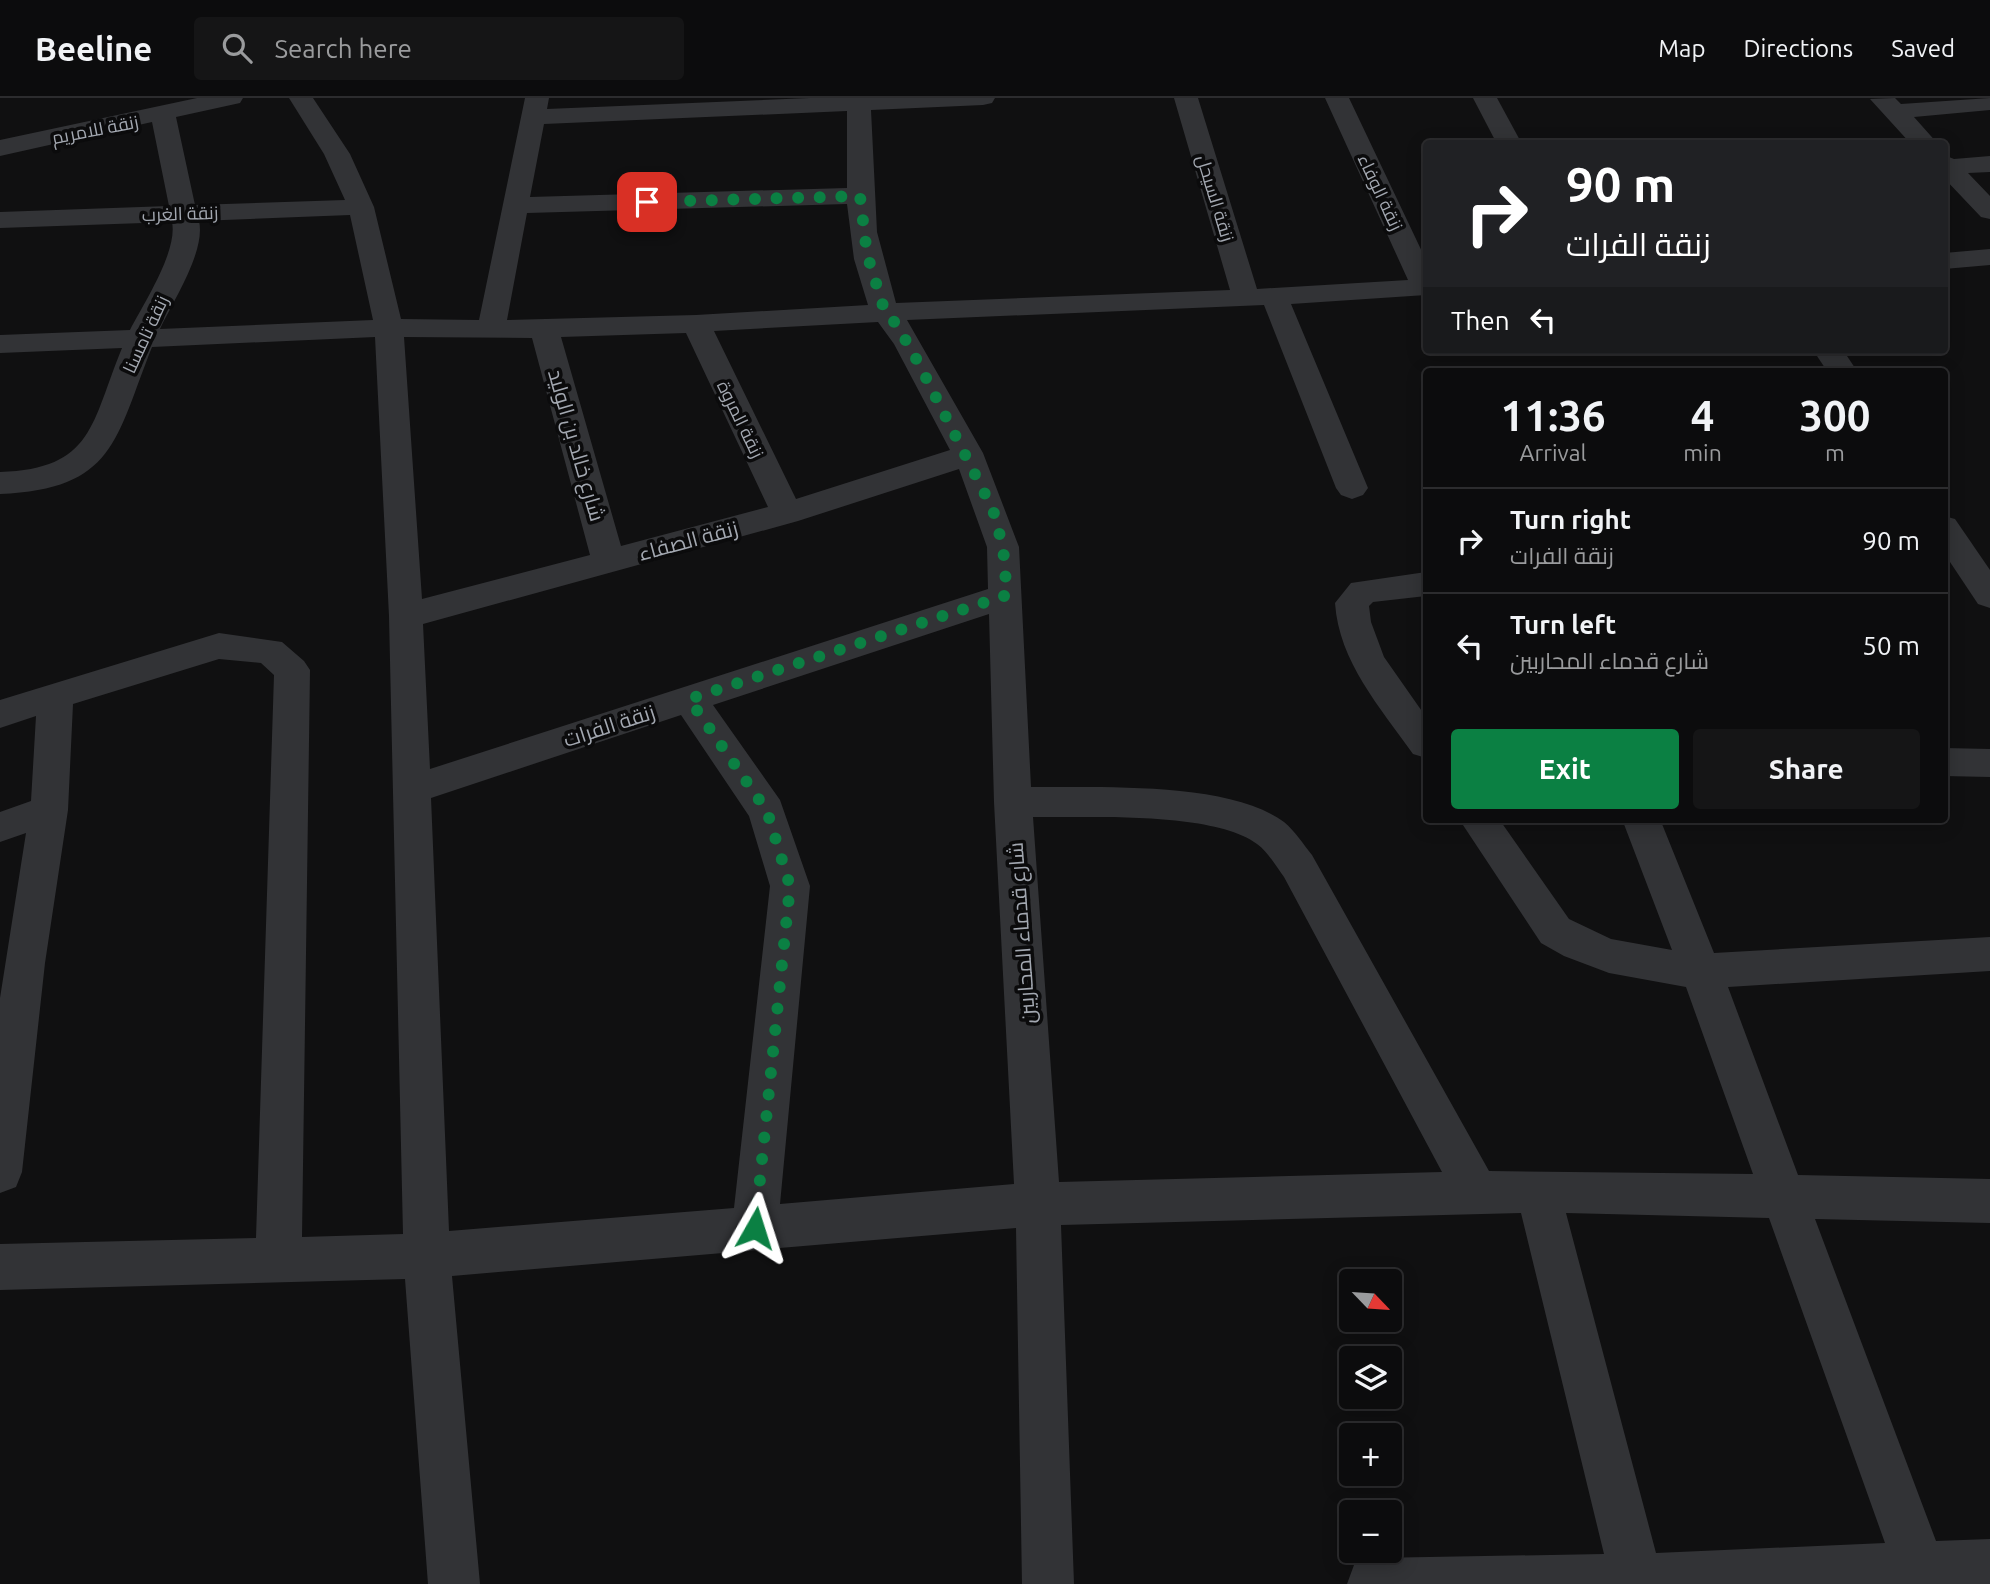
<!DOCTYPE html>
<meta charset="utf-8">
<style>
body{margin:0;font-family:Ubuntu,Cairo,sans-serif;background:#151516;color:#f1f3f6;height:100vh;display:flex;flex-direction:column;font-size:26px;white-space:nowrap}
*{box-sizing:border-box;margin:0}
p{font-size:23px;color:#9a9b9d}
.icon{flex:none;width:38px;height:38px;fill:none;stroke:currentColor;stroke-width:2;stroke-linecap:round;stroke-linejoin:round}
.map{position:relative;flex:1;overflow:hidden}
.panel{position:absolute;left:1423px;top:270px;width:525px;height:455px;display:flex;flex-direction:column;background:#0c0c0d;border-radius:7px;box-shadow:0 4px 18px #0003,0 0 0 2px #2c2c2e}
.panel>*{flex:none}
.hud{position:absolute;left:1423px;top:42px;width:525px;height:214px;border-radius:7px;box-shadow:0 4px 18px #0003,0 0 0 2px #2c2c2e;background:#202124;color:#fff;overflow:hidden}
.needle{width:46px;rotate:115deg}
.fabs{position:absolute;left:1339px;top:1171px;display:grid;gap:14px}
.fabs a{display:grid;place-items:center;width:63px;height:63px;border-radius:7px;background:#0c0c0d;box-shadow:0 4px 18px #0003,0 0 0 2px #2c2c2e;font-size:35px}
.pin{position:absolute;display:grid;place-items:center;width:60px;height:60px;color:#fff;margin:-30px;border-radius:14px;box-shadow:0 4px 10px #0006}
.me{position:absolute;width:77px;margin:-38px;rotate:6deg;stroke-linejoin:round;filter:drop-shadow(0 0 5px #0008)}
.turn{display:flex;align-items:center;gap:24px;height:147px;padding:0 28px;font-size:32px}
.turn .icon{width:91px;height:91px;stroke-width:2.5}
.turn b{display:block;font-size:49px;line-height:60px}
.then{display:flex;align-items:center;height:66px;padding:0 28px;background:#0003;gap:14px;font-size:26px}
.eta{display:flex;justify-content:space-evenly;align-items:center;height:119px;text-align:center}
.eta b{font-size:42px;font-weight:700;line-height:49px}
.button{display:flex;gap:14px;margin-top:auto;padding:14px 28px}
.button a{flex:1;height:80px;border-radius:7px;background:#0b8043;color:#fff;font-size:28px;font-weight:700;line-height:80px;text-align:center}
.button a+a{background:#151516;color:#f1f3f6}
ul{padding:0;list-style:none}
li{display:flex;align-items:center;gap:21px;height:105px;padding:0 28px;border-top:2px solid #2c2c2e}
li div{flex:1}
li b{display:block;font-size:26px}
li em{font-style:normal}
header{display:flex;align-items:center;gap:42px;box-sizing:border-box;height:98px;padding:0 35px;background:#0c0c0d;border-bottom:2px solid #2c2c2e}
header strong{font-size:33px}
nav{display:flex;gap:38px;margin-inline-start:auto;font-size:24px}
.search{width:490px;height:63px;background:#151516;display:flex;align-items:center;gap:18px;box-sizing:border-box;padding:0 24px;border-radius:7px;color:#9a9b9d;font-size:26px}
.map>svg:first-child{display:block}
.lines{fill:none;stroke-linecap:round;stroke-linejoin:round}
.minor{fill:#323336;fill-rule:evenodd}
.route{stroke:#0b8043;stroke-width:12;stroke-dasharray:0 21.6}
.labels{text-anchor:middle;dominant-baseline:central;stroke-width:7;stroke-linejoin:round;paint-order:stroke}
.far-street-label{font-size:18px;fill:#a3a8b1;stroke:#0b0b0c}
.street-label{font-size:21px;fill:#a3a8b1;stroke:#0b0b0c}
</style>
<header>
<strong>Beeline</strong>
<div class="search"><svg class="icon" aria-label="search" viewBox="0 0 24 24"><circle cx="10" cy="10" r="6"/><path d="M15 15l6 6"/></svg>Search here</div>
<nav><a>Map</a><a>Directions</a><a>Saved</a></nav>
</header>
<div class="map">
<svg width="1990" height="1486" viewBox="0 0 1990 1486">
<rect width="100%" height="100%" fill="#101011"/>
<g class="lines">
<g class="minor">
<path d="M 197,0 L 243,0 L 240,5 L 176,19 L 195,107 L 345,102 L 324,56 L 289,0 L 313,0 L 350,56 L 374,109 L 401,221 L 479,222 L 525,0 L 549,0 L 547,11 L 810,0 L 995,0 L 992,5 L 983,7 L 871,12 L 877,134 L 896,205 L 1230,192 L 1174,0 L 1198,0 L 1257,191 L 1408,182 L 1325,0 L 1349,0 L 1426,162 L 1426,197 L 1291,206 L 1368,390 L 1363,397 L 1352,401 L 1341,397 L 1336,390 L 1264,207 L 907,222 L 983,355 L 1019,449 L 1031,689 C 1099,690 1228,683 1284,724 C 1295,733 1303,746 1312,757 L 1489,1073 L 1753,1076 L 1686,889 L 1609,875 L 1564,858 L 1541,845 L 1459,721 L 1499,721 L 1569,821 L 1611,841 L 1672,852 L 1622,721 L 1660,721 L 1714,855 L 1990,839 L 1990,873 L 1728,889 L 1798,1077 L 1990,1081 L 1990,1125 L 1815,1121 L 1936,1443 L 1990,1441 L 1990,1486 L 1347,1486 L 1354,1467 L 1373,1460 L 1604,1456 L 1521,1115 L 1061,1127 L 1074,1486 L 1022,1486 L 1016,1130 L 452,1178 L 480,1486 L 428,1486 L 405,1181 L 0,1192 L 0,1146 L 256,1140 L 274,577 L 261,565 L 219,561 L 73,606 L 68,712 L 45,865 L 22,1074 L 16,1089 L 0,1095 L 0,900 L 26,735 L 0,744 L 0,714 L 31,703 L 36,618 L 0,630 L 0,602 L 219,535 L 282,544 L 304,563 L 310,572 L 302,1139 L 403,1136 L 389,518 L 375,239 L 152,249 C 115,342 115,391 0,396 L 0,374 C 94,371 91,325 122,250 L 0,255 L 0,237 L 130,232 C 144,205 178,153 172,124 L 0,130 L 0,114 L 169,108 L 152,24 L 0,58 L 0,42 ZM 847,13 L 847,90 L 530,99 L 544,26 ZM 847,106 L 854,161 L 868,207 L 696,217 L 507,222 L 527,115 ZM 350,117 L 373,222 L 160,231 C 173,203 206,153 199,123 ZM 878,224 L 894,246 L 950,352 L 796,401 L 714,233 ZM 686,235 L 768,409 L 621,448 L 561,239 ZM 404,239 L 532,240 L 590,457 L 422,501 ZM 959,371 L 987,449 L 988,491 L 430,671 L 423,526 L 798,423 ZM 989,516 L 994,704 L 1014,1086 L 780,1106 L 810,788 L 780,702 L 713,607 ZM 681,617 L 749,718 L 770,788 L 734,1110 L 449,1133 L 431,700 ZM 1033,719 C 1088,720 1213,713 1257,746 C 1268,754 1276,768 1284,779 L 1442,1074 L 1059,1084 ZM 1566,1115 L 1769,1120 L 1885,1445 L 1656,1455 Z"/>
<polygon points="1473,0 1497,0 1522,46 1497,46"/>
<polygon points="1895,0 1901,6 1990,0 1990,12 1914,19 1938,46 1911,46 1870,1"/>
<polygon points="1944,57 1954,61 1990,58 1990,74 1968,75 1990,98 1990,121 1981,119 1944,80"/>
<polygon points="1990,151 1990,167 1944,171 1944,155"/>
<polygon points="1813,252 1843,252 1857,273 1827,273"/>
<polygon points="1944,418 1955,421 1990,472 1990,510 1978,506 1944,455"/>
<path d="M 1426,474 L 1426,498 L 1373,504 L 1369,508 L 1371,524 L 1384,559 L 1426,619 L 1426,660 L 1413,656 C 1380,609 1339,564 1335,505 L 1351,485 Z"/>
<polygon points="1944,650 1990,651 1990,679 1944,678"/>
</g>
</g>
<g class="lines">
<polyline class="route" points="647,104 860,98 867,156 885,214 897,227 919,266 993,412 1003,449 1007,497 689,601 767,713 790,788 755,1130"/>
</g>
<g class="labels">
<g class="far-street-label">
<text transform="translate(95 31) rotate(-11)">زنقة للامريم</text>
<text transform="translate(1381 94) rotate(65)">زنقة الوفاء</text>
<text transform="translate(1216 100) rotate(73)">زنقة السيحل</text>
<text transform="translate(180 115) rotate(-2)">زنقة الغرب</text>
<text transform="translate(145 236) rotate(-65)">زنقة تامسنا</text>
<text transform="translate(741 321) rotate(64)">زنقة المروة</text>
</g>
<g class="street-label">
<text transform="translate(577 347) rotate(74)">شارع خالد بن الوليد</text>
<text transform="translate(688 442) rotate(-15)">زنقة الصفاء</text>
<text transform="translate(609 627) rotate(-18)">زنقة الفرات</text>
<text transform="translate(1021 835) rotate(-94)">شارع قدماء المحاربين</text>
</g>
</g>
</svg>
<div class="fabs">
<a><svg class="needle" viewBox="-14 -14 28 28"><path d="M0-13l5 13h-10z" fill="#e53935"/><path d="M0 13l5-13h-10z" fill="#9a9b9d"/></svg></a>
<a><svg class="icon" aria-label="layers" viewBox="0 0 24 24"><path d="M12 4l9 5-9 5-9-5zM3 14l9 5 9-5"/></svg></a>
<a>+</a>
<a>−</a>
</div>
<div class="pin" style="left:647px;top:104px;background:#d93025"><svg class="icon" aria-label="arrive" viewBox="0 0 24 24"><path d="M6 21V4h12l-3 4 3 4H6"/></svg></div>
<svg class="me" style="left:755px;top:1130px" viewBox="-20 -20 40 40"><path d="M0-17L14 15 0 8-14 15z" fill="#0b8043" stroke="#fff" stroke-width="4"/></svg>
<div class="hud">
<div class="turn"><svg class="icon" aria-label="right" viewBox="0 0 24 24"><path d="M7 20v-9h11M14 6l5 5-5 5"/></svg><div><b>90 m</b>زنقة الفرات</div></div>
<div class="then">Then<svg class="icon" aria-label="left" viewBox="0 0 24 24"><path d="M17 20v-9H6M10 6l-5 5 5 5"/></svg></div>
</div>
<section class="panel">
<div class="eta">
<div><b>11:36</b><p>Arrival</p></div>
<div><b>4</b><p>min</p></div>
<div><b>300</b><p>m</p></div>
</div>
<ul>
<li><svg class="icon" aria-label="right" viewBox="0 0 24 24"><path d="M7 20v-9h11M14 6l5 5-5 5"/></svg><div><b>Turn right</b><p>زنقة الفرات</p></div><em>90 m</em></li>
<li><svg class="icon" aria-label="left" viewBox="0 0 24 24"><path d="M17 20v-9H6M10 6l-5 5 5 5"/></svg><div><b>Turn left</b><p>شارع قدماء المحاربين</p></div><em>50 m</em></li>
</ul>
<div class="button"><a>Exit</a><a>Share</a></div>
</section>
</div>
